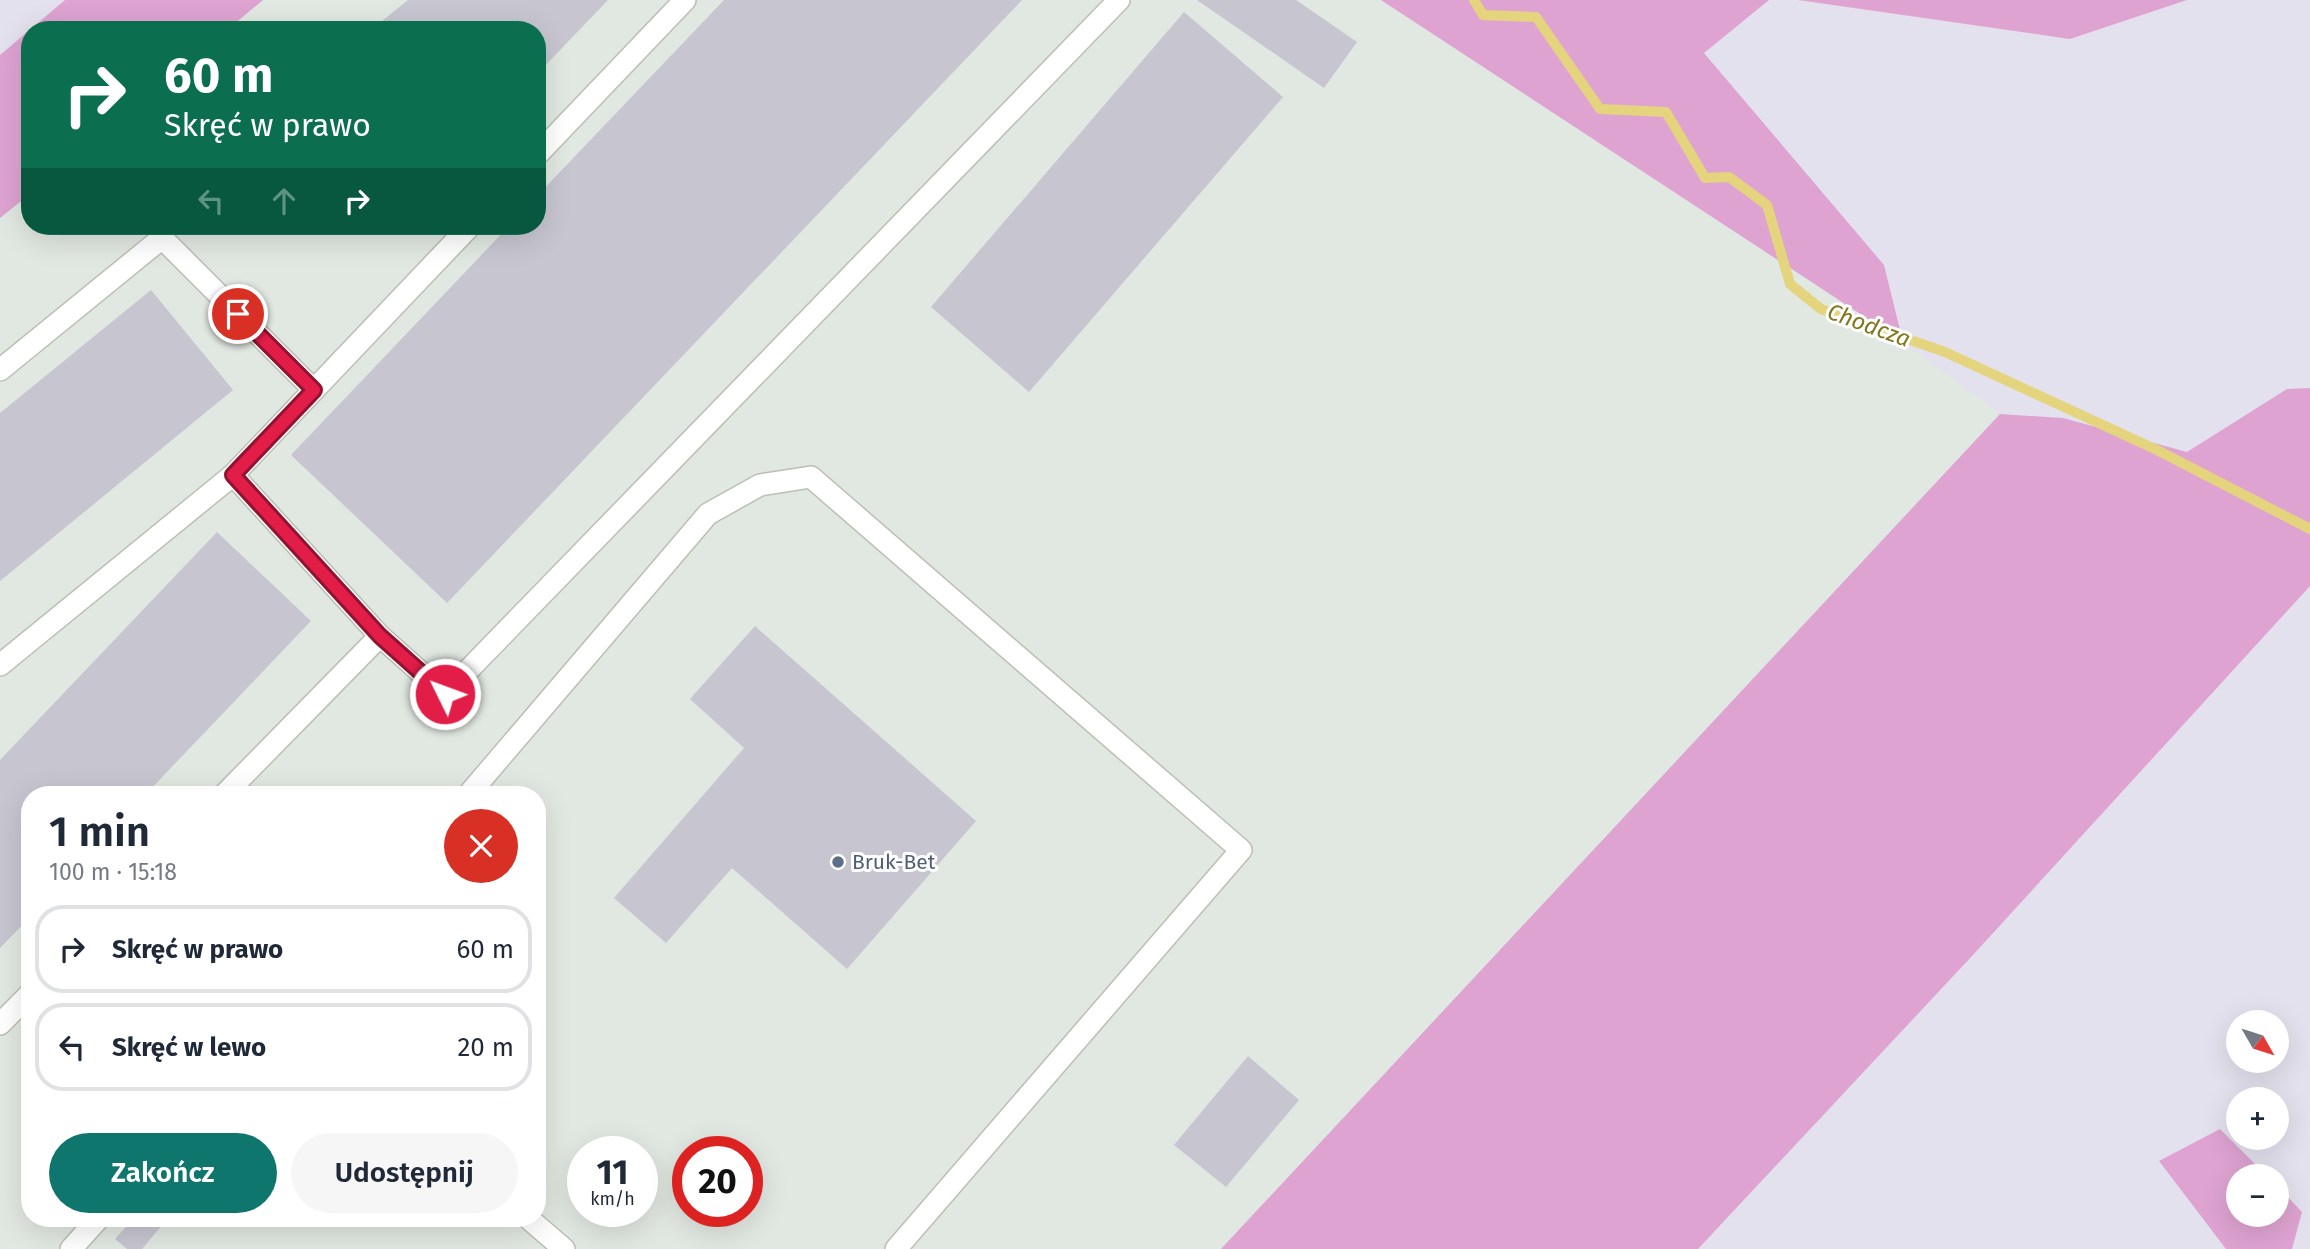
<!DOCTYPE html>
<html lang="pl">
<meta charset="utf-8">
<style>
body{margin:0;font-family:"Fira Sans",sans-serif;background:#f6f6f7;color:#1f2937;height:100vh;display:flex;flex-direction:column;font-size:26px;white-space:nowrap}
*{box-sizing:border-box;margin:0}
p{font-size:23px;color:#747a83}
.icon{flex:none;width:38px;height:38px;fill:none;stroke:currentColor;stroke-width:2;stroke-linecap:round;stroke-linejoin:round}
.map{position:relative;flex:1;overflow:hidden}
.side{position:absolute;left:21px;top:786px;width:525px;height:441px;display:flex;flex-direction:column;background:#fff;border-radius:28px;box-shadow:0 7px 28px #0002}
.side>*{flex:none}
.top-card{position:absolute;left:21px;top:21px;width:525px;height:214px;border-radius:28px;box-shadow:0 7px 28px #0002;background:#0b6e4f;color:#fff;overflow:hidden}
.needle{width:46px;rotate:129deg}
.fabs{position:absolute;left:2226px;top:1010px;display:grid;gap:14px}
.fabs a{display:grid;place-items:center;width:63px;height:63px;border-radius:50%;background:#fff;box-shadow:0 7px 28px #0002;font-size:35px}
.speed{position:absolute;left:567px;top:1136px;display:flex;gap:14px;font-size:35px;font-weight:700;text-align:center}
.speed>*{display:grid;place-content:center;width:91px;height:91px;border-radius:50%;background:#fff;box-shadow:0 7px 28px #0002;line-height:1}
.speed small{font-size:18px;font-weight:400}
.speed .limit{border:10px solid #d22;background:#fff;color:#111}
.pin{position:absolute;display:grid;place-items:center;width:60px;height:60px;color:#fff;margin:-30px;border:4px solid #fff;border-radius:50%;box-shadow:0 2px 7px #0007}
.me{position:absolute;width:77px;margin:-38px;rotate:312deg;stroke-linejoin:round;filter:drop-shadow(0 0 5px #0008)}
.turn{display:flex;align-items:center;gap:24px;height:147px;padding:0 28px;font-size:32px}
.turn .icon{width:91px;height:91px;stroke-width:2.5}
.turn b{display:block;font-size:49px;line-height:60px}
.lanes{display:flex;align-items:center;height:66px;padding:0 28px;background:#0003;justify-content:center;gap:35px;direction:ltr}
.lanes .off{opacity:.35}
.round{display:grid;place-items:center;flex:none;width:74px;height:74px;border-radius:37px;background:#f6f6f7}
.head{display:flex;align-items:center;justify-content:space-between;height:119px;padding:0 28px}
h1{font-size:42px;font-weight:600;line-height:52px}
.button{display:flex;gap:14px;margin-top:auto;padding:14px 28px}
.button a{flex:1;height:80px;border-radius:42px;background:#0f766e;color:#fff;font-size:28px;font-weight:600;line-height:80px;text-align:center}
.button a+a{background:#f6f6f7;color:#1f2937}
ul{padding:0;list-style:none}
li{display:flex;align-items:center;gap:21px;height:88px;margin:0 14px 10px;padding:0 14px;border:4px solid #e0e1e3;border-radius:28px}
li div{flex:1}
li b{display:block;font-size:26px}
li em{font-style:normal}
.map>svg:first-child{display:block}
.industrial{fill:#e1e7e1;fill-rule:evenodd}
.green{fill:#dea3d1}
.lines{fill:none;stroke-linecap:round;stroke-linejoin:round}
.stream{stroke:#e5d47e;stroke-width:10}
.building{fill:#c7c5d0}
.service-casing{stroke:#bbbfb4;stroke-width:24}
.service{stroke:#fff;stroke-width:21}
.route-casing{stroke:#92132f;stroke-width:18}
.route{stroke:#e11d48;stroke-width:12}
.service-dot{fill:#5c6f8a;stroke:#fff;stroke-width:2.5}
.labels{text-anchor:middle;dominant-baseline:central;stroke-width:6;stroke-linejoin:round;paint-order:stroke}
.service-label{font-size:21px;fill:#4e5e75;stroke:#fff;text-anchor:start}
.water-label{font-size:23px;font-style:italic;fill:#807719;stroke:#fff}
</style>
<div class="map">
<svg width="2310" height="1249" viewBox="0 0 2310 1249">
<rect width="100%" height="100%" fill="#e3e1ed"/>
<path class="industrial" d="M 263,0 L 1381,0 L 1903,342 L 2000,414 L 1221,1249 L 0,1249 L 0,218 L 30,194 L 30,226 L 537,226 L 537,30 L 227,30 ZM 30,794 L 537,794 L 537,1218 L 30,1218 ZM 583,1152 L 642,1152 L 642,1211 L 583,1211 ZM 688,1152 L 747,1152 L 747,1211 L 688,1211 Z"/>
<g class="green">
<polygon points="65,0 263,0 227,30 30,30 30,194 0,218 0,55"/>
<polygon points="1381,0 1769,0 1704,53 1884,265 1903,342"/>
<polygon points="1798,0 2187,0 2070,39"/>
<polygon points="2310,388 2310,586 1972,956 1698,1249 1221,1249 2000,414 2063,418 2187,452 2287,389"/>
<polygon points="2220,1129 2267,1176 2238,1176 2238,1214 2277,1214 2277,1186 2302,1212 2292,1249 2226,1249 2159,1161"/>
</g>
<g class="lines">
<polyline class="stream" points="1474,0 1483,15 1536,17 1600,109 1666,112 1705,178 1729,177 1767,205 1790,284 1821,309 1945,352 2157,450 2310,529"/>
</g>
<g class="building">
<polygon points="408,0 608,0 537,74 537,30 371,30"/>
<polygon points="724,0 1022,0 447,603 291,455 509,226 537,226 537,196"/>
<polygon points="1197,0 1296,0 1357,42 1324,88"/>
<polygon points="1184,12 1283,97 1029,392 931,307"/>
<polygon points="151,290 233,390 0,581 0,413"/>
<polygon points="217,532 311,621 146,794 30,794 30,917 0,948 0,760"/>
<polygon points="755,626 976,821 847,969 732,868 666,943 614,898 744,748 690,699"/>
<polygon points="1248,1056 1299,1100 1226,1187 1174,1145"/>
<polygon points="134,1218 168,1218 142,1249 127,1249 115,1239"/>
</g>
<g class="lines">
<defs>
<g id="service">
<polyline points="537,155 685,0"/>
<polyline points="0,370 162,238 314,390"/>
<polyline points="233,475 380,636"/>
<polyline points="0,665 233,475 470,226"/>
<polyline points="225,794 380,636 445,694 1119,0"/>
<polyline points="469,794 708,514 760,485 811,477 1241,850 896,1249"/>
<polyline points="0,1024 30,994"/>
<polyline points="528,1218 564,1249"/>
<polyline points="71,1249 99,1218"/>
</g>
</defs>
<use href="#service" class="service-casing"/>
<use href="#service" class="service"/>
</g>
<g class="lines">
<defs>
<polyline id="route" points="238,314 314,390 233,475 380,636 445,694"/>
</defs>
<use href="#route" class="route-casing"/>
<use href="#route" class="route"/>
</g>
<circle class="service-dot" cx="838" cy="862" r="7"/>
<g class="labels">
<g class="service-label">
<text x="852" y="862">Bruk-Bet</text>
</g>
<g class="water-label">
<text transform="translate(1869 325) rotate(20)">Chodcza</text>
</g>
</g>
</svg>
<div class="fabs">
<a><svg class="needle" viewBox="-14 -14 28 28"><path d="M0-13l5 13h-10z" fill="#e53935"/><path d="M0 13l5-13h-10z" fill="#747a83"/></svg></a>
<a>+</a>
<a>−</a>
</div>
<div class="speed"><div>11<small>km/h</small></div><div class="limit">20</div></div>
<div class="pin" style="left:238px;top:314px;background:#d93025"><svg class="icon" aria-label="arrive" viewBox="0 0 24 24"><path d="M6 21V4h12l-3 4 3 4H6"/></svg></div>
<svg class="me" style="left:445px;top:694px" viewBox="-20 -20 40 40"><circle r="17" fill="#e11d48" stroke="#fff" stroke-width="3"/><path d="M0-11L8 9 0 5-8 9z" fill="#fff"/></svg>
<div class="top-card">
<div class="turn"><svg class="icon" aria-label="right" viewBox="0 0 24 24"><path d="M7 20v-9h11M14 6l5 5-5 5"/></svg><div><b>60 m</b>Skręć w prawo</div></div>
<div class="lanes"><svg class="icon off" aria-label="left" viewBox="0 0 24 24"><path d="M17 20v-9H6M10 6l-5 5 5 5"/></svg><svg class="icon off" aria-label="ahead" viewBox="0 0 24 24"><path d="M12 20V5M6 11l6-6 6 6"/></svg><svg class="icon" aria-label="right" viewBox="0 0 24 24"><path d="M7 20v-9h11M14 6l5 5-5 5"/></svg></div>
</div>
<section class="side">
<div class="head"><div><h1>1 min</h1><p>100 m · 15:18</p></div><a class="round" style="background:#d93025;color:#fff"><svg class="icon" aria-label="close" viewBox="0 0 24 24"><path d="M6 6l12 12M18 6L6 18"/></svg></a></div>
<ul>
<li><svg class="icon" aria-label="right" viewBox="0 0 24 24"><path d="M7 20v-9h11M14 6l5 5-5 5"/></svg><div><b>Skręć w prawo</b></div><em>60 m</em></li>
<li><svg class="icon" aria-label="left" viewBox="0 0 24 24"><path d="M17 20v-9H6M10 6l-5 5 5 5"/></svg><div><b>Skręć w lewo</b></div><em>20 m</em></li>
</ul>
<div class="button"><a>Zakończ</a><a>Udostępnij</a></div>
</section>
</div>
